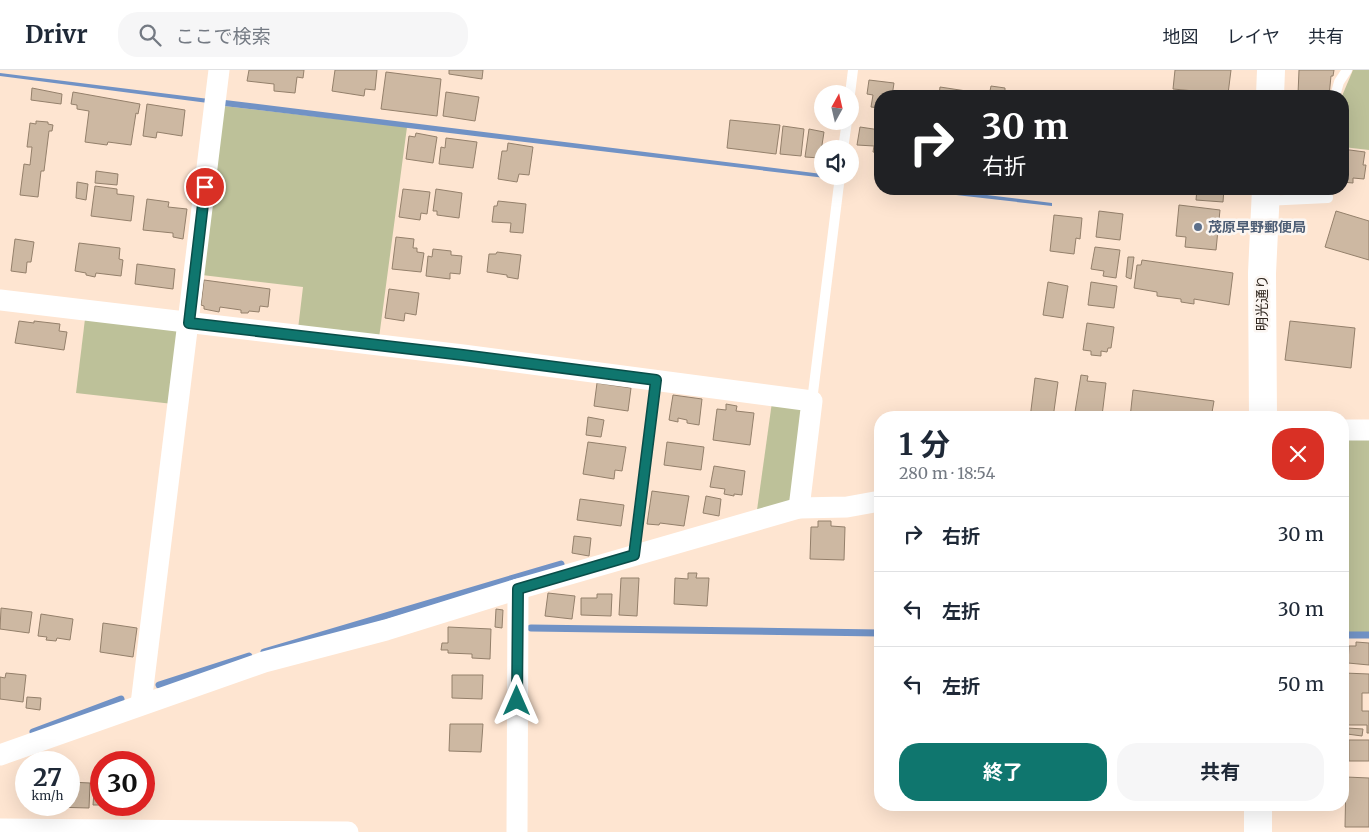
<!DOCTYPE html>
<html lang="ja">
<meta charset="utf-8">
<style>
body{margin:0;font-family:Merriweather,"Noto Sans JP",serif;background:#f6f6f7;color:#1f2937;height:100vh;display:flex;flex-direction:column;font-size:19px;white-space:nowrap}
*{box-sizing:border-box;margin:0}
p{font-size:16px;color:#747a83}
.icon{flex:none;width:28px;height:28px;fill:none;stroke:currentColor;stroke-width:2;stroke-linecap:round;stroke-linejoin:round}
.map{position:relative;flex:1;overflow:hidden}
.panel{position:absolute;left:874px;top:341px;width:475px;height:400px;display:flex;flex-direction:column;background:#fff;border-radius:20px;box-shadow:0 5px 20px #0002}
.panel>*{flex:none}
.top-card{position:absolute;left:874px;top:20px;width:475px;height:105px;border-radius:20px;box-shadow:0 5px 20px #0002;background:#202124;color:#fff;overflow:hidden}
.needle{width:32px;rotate:8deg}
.buttons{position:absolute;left:814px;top:15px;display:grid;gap:10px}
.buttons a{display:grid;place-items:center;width:45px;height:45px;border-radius:50%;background:#fff;box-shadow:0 5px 20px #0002;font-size:25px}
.speed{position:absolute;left:15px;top:681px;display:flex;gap:10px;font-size:25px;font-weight:700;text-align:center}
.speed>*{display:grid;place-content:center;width:65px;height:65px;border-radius:50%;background:#fff;box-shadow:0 5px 20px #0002;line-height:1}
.speed small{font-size:12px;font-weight:400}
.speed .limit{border:8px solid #d22;background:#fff;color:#111}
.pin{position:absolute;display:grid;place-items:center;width:42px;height:42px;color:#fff;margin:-21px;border:2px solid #fff;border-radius:50%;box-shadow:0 1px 5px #0007}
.me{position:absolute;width:55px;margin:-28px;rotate:0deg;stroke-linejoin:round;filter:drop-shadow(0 0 4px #0008)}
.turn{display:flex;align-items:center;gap:18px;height:105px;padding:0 25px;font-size:22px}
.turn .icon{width:65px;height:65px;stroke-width:2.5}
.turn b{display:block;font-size:35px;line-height:42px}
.round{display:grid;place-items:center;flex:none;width:52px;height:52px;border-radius:20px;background:#f6f6f7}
.overview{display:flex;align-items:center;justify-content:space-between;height:85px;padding:0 25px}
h1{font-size:30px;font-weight:700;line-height:38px}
.action{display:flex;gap:10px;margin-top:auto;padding:10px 25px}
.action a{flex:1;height:58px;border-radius:20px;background:#0f766e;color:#fff;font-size:20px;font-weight:700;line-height:58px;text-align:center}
.action a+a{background:#f6f6f7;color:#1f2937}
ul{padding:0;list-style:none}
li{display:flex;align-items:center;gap:15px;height:75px;padding:0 25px;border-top:1px solid #e0e1e3}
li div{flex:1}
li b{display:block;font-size:19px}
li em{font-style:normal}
header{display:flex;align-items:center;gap:30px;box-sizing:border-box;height:70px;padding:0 25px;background:#fff;border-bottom:1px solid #e0e1e3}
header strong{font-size:24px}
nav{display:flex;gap:28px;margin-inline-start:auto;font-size:18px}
.search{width:350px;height:45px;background:#f6f6f7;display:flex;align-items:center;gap:12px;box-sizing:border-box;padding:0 18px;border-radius:20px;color:#747a83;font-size:19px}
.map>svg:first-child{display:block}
.green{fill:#bdc199}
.water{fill:#7192c5}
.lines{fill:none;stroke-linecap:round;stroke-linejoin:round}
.stream{stroke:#7192c5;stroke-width:7}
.building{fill:#cdb8a2;stroke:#94806b}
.lane{stroke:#fff;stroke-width:10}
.street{stroke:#fff;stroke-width:21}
.secondary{stroke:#fff;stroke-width:28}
.route-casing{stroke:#0a4d48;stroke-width:12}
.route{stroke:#0f766e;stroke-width:9}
.service-dot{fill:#5c6f8a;stroke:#fbf6f2;stroke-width:2}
.labels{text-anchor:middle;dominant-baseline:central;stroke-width:5;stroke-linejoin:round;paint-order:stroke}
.service-label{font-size:14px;font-weight:bold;fill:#4e5e75;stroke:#fbf6f2;text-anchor:start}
.street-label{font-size:14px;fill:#2e251d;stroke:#fbf6f2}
</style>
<header>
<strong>Drivr</strong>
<div class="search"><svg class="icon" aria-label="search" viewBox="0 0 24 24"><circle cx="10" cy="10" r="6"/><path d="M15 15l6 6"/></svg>ここで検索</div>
<nav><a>地図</a><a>レイヤ</a><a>共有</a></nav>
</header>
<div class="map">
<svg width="1369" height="762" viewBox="0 0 1369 762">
<rect width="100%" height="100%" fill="#fee5d1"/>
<g class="green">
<polygon points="1353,0 1369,0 1369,80 1343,77 1342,26"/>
<polygon points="224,36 407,57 379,268 298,259 303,217 202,205"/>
<polygon points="85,249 182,260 173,334 76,323"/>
<polygon points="772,332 802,336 795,431 757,440"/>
<rect x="1343" y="366" width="26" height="199"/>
</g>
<g class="water">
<polygon points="0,3 209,29 208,33 0,6"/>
<polygon points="225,30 822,104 822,106 834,106 834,109 224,36"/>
<polygon points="903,119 937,119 1052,133 1052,136"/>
</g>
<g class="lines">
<g class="stream">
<polyline points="531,558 880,563"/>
<polyline points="1342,565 1369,565"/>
<polyline points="264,582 561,494"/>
<polyline points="159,615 249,586"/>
<polyline points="33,662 121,629"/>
</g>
</g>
<g class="building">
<polygon points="249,0 304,0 303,8 297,7 295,23 274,21 274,14 247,11"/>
<polygon points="335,0 377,0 375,20 365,19 364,26 332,21"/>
<polygon points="449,0 483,0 482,9 449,4"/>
<polygon points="1175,0 1231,0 1228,24 1222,24 1221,26 1205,26 1205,22 1173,19"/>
<polygon points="1299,0 1334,0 1333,6 1331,6 1329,26 1298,24"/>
<polygon points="386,2 441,9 437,46 381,39"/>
<polygon points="869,10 894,13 892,26 880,26 880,38 871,37 873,25 867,24"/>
<polygon points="991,16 1005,18 1005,23 1019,24 1018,26 989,26"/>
<polygon points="940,17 973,22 972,26 939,26"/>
<polygon points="32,18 62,24 61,34 31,30"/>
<polygon points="73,22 140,34 138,44 136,43 131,75 108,72 107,75 85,72 89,41 77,39 77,35 71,34"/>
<polygon points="446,22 479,27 475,51 443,46"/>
<polygon points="147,34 185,40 182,66 157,62 156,68 143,66"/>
<polygon points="730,50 780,55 776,84 727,78"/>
<polygon points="36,51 48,52 48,54 53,55 52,61 49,61 44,101 41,101 38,127 20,125 24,94 30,95 32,77 27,77 30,53 36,54"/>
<polygon points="783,56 804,59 801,86 780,84"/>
<polygon points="860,57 880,60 880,83 873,82 874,76 857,75"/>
<polygon points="809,59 824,62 820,88 805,87"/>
<polygon points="416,63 437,67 433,93 406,89 409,66 415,67"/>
<polygon points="446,68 477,72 473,98 439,94 441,77 445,78"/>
<polygon points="508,73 533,77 529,105 519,104 517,112 498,109 502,81 507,81"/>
<polygon points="1342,79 1365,82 1363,95 1366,95 1364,109 1353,108 1353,113 1342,112"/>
<polygon points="96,101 118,104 117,115 95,113"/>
<polygon points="77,112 88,114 86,130 76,128"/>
<polygon points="95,116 117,119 117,124 134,126 131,151 91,146"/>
<polygon points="403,119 430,122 427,144 421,143 420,150 399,147"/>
<polygon points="436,119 462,123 459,148 437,145 437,141 433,141"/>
<polygon points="1197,119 1224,119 1223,132 1196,130"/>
<polygon points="147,129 169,132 168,137 187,139 183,169 173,167 173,163 143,160"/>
<polygon points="498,131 526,134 523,163 510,162 511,153 492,152 494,136 497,136"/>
<polygon points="1179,135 1220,140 1216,180 1185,177 1186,167 1176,166"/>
<polygon points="1099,141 1123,144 1120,170 1096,167"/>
<polygon points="1336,141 1369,151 1369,190 1325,177"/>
<polygon points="1054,145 1082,148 1080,169 1076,168 1074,184 1050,181"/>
<polygon points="396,167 414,169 413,178 417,178 417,182 424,183 421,202 392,199"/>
<polygon points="15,169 34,172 31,192 27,192 26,203 11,201"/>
<polygon points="79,173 120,178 119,189 123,190 121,206 96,203 95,207 86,205 86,203 75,201"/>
<polygon points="1095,177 1120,180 1116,208 1103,206 1104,201 1091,199"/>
<polygon points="433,179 451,181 451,185 462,186 460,204 450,203 450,209 426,206 428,186 432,187"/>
<polygon points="497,182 521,185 518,209 507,207 507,205 487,202 489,184 496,184"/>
<polygon points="1128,187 1134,187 1131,209 1126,207"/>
<polygon points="1142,190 1233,203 1229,235 1194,229 1194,234 1181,232 1181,229 1157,226 1157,222 1134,218 1137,195 1141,195"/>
<polygon points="137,194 175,199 173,219 135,214"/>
<polygon points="204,210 270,219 268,237 260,236 259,242 249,241 248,243 241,243 241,240 220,237 219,242 204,239 204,236 201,235"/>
<polygon points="1048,212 1068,216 1063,248 1043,245"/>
<polygon points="1091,212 1117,216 1114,238 1088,235"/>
<polygon points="389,219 419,223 416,245 405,243 404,251 385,248"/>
<polygon points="19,251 34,253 34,251 60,254 59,261 67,262 64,280 15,273"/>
<polygon points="1290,251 1355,258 1351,298 1285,290"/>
<polygon points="1087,253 1114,257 1111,278 1108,278 1107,282 1101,281 1101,286 1091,285 1091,281 1083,280"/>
<polygon points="1081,305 1088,306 1087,311 1106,313 1102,346 1075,342"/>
<polygon points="1035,308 1058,312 1053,348 1030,348"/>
<polygon points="597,313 631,318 628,341 594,336"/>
<polygon points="1133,320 1214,331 1211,348 1130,348"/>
<polygon points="673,325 702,329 699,355 687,353 687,350 678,348 678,352 669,350"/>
<polygon points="726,334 737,336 736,341 754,343 750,375 713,370 717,339 726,340"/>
<polygon points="588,347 604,350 601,367 586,365"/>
<polygon points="588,372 626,377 622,401 615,400 614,409 583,404"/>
<polygon points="667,372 704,377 701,400 664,395"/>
<polygon points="714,396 745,401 742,425 734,424 734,426 724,424 725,419 710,417"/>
<polygon points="652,421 689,426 684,456 660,453 659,455 647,454"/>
<polygon points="706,426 721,429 719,446 703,443"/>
<polygon points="580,429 624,435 621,456 577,450"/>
<polygon points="818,451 831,451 831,456 845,457 844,490 810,489 811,457 818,457"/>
<polygon points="574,466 591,468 589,486 572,483"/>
<polygon points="688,503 697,503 696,508 709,508 707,536 674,534 675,508 688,509"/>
<polygon points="621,508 639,508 637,546 619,545"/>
<polygon points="548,523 575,526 572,549 545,546"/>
<polygon points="597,524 612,524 611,546 581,545 581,528 597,528"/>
<polygon points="1,538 32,542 29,563 0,559"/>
<polygon points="496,539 503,540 502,558 495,557"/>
<polygon points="41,544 73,549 70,570 57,568 56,571 46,570 47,567 38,566"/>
<polygon points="103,553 137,558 133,587 100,582"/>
<polygon points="448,557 491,559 490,589 472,588 472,584 448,583 448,580 441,580 442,573 448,573"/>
<polygon points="1356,572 1369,573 1369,595 1348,593 1349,576 1356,576"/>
<polygon points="6,603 26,605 23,632 0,629 0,607 5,608"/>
<polygon points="1344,603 1369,604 1369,623 1362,623 1362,641 1369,641 1369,663 1367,663 1367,655 1343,655"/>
<polygon points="452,605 483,605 482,629 452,628"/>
<polygon points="27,627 41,628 40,640 26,638"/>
<polygon points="450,654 483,654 481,682 449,681"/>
<polygon points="1347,658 1363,659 1362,666 1347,664"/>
<rect x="1349" y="670" width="20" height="21"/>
<polygon points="1346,707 1369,708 1369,757 1345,757"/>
<polygon points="69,712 90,713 89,738 50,737 50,735 69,735"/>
<polygon points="94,722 101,722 101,735 105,735 93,735"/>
</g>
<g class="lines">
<g class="lane">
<polyline points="850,24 853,0"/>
<polyline points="1335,26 1339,12 1347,0"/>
<polyline points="843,79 847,51"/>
<polyline points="1266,131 1328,128 1327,119"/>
<polyline points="812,331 840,106"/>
<polyline points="633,485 656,310"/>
</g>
<g class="street">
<polyline points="0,230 463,285 812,331 799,438"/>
<polyline points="1342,360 1369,360"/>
<polyline points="141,634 219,0"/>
<polyline points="0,685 264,592 386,560 518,519 799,438 847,437 880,431"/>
<polyline points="0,759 348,762"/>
<polyline points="517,762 518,519"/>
</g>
<g class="secondary">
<polyline points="1270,26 1271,0"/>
<polyline points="1263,348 1262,203 1266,119"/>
<polyline points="1258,762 1258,735"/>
</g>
</g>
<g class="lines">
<defs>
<polyline id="route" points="205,117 189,253 463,285 656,310 634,485 518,519 517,631"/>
</defs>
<use href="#route" class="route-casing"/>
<use href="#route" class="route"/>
</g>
<circle class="service-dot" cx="1198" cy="157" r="5"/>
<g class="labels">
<g class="service-label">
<text x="1208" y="157">茂原早野郵便局</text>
</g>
<g class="street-label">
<text transform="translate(1262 233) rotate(-90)">明光通り</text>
</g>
</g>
</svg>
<div class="buttons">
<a><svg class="needle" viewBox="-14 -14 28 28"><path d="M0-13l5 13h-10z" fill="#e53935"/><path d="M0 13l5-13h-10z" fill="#747a83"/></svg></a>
<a><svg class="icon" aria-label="sound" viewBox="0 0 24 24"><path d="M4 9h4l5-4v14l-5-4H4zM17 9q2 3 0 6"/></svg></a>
</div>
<div class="speed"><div>27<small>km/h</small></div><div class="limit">30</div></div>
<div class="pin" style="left:205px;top:117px;background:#d93025"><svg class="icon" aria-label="arrive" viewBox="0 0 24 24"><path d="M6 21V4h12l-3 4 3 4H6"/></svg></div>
<svg class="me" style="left:517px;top:631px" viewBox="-20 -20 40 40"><path d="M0-17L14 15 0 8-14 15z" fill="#0f766e" stroke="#fff" stroke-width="4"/></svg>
<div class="top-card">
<div class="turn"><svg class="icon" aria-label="right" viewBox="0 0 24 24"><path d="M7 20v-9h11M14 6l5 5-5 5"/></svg><div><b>30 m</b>右折</div></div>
</div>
<section class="panel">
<div class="overview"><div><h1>1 分</h1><p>280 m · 18:54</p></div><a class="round" style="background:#d93025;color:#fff"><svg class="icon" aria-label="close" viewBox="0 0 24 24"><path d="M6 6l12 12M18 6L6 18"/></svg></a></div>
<ul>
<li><svg class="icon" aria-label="right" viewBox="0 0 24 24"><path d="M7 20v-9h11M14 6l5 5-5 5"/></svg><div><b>右折</b></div><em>30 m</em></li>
<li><svg class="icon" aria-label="left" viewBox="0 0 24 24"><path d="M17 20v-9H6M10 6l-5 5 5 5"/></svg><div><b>左折</b></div><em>30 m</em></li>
<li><svg class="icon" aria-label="left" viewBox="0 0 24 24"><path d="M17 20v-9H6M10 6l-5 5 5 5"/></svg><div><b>左折</b></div><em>50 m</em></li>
</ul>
<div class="action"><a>終了</a><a>共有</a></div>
</section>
</div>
